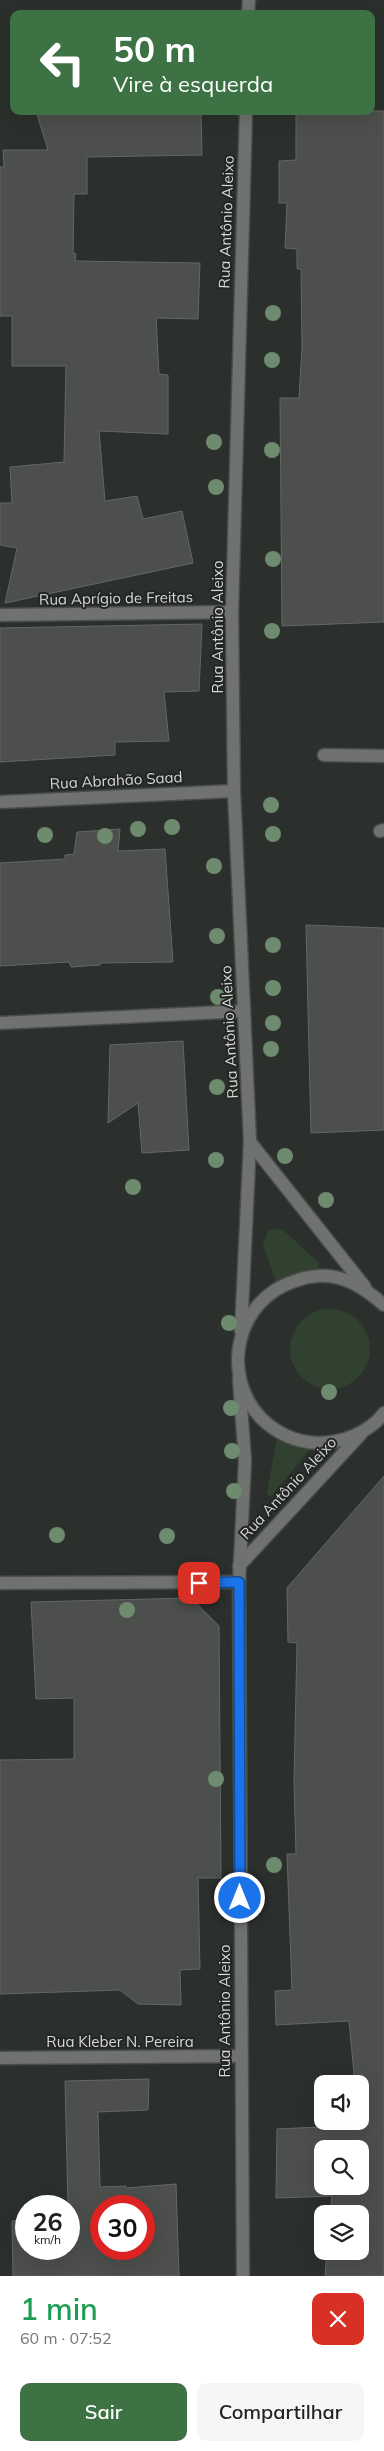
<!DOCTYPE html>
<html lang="pt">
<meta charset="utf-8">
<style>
body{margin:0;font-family:Mulish,sans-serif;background:#f6f6f6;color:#202124;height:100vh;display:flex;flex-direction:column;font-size:19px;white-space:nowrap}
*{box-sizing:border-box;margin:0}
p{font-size:16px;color:#757577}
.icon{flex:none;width:28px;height:28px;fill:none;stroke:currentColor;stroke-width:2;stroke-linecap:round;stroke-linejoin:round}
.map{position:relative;height:2276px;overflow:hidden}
.sheet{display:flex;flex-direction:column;background:#fff;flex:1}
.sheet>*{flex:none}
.top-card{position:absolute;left:10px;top:10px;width:365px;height:105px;border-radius:10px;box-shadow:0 5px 20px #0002;background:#3c7244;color:#fff;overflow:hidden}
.buttons{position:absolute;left:314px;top:2075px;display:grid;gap:10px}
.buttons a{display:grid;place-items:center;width:55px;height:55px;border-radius:10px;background:#fff;box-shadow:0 5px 20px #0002;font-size:25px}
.speed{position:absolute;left:15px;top:2195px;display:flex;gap:10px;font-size:25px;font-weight:700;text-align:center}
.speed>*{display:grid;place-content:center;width:65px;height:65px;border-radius:50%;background:#fff;box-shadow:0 5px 20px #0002;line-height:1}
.speed small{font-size:12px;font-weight:400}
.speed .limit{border:8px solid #d22;background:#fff;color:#111}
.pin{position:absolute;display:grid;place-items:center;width:42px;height:42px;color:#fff;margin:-21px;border-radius:10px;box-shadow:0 2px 8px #0006}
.me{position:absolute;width:55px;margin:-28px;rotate:0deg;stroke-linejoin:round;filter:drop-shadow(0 0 4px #0008)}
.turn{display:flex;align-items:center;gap:18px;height:105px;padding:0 20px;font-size:22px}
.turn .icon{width:65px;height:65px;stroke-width:2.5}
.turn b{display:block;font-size:35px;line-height:42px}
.round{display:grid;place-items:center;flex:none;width:52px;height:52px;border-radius:10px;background:#f6f6f6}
.overview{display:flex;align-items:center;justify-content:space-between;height:85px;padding:0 20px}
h1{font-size:30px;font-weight:600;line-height:38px;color:#1e9e55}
.button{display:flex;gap:10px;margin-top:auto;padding:10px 20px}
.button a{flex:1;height:58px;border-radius:10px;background:#3c7244;color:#fff;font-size:20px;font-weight:600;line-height:58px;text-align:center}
.button a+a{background:#f6f6f6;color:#202124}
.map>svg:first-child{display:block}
.green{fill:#304130}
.building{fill:#4c4f4c;stroke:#646764;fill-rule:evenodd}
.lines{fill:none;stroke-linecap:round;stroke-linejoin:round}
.minor-casing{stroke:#4b4d4b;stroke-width:15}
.minor{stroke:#6f726f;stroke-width:12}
.tree{fill:#6e8a6f}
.route-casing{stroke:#114b97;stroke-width:12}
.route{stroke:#1a73e8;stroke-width:9}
.labels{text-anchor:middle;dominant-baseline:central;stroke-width:4;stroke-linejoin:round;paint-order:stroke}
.street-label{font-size:15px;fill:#d5d7d5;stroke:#232623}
</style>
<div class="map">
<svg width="384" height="2276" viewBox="0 0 384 2276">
<rect width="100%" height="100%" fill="#2c302c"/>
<g class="green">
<polygon points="277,1229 283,1230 319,1263 318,1268 279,1283 276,1282 263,1244 268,1231"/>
<circle cx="330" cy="1349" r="40"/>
<polygon points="277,1437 311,1446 310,1449 272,1495 269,1496 267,1493"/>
</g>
<g class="building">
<polygon points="36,111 201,111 202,155 87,157 87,194 74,194 73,253 76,254 75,261 200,263 198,319 156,318 159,374 168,375 168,434 99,431 105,501 137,496 143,519 182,511 193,563 5,603 17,548 0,545 0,503 12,503 10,467 64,462 66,366 12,366 12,316 0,316 0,167 4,167 3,150 48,150"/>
<polygon points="296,111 384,111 384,622 282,626 280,398 299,398 302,348 301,269 297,269 297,249 285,248 287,203 279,203 279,161 296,160"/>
<polygon points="202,624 199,691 164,692 169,741 115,742 115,755 0,762 0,628"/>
<polygon points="120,829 118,851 165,849 173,962 100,963 100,965 71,967 69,962 0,966 0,863 65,859 65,855 74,854 77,832"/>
<polygon points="306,925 384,928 384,1130 311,1133"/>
<polygon points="183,1041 189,1150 142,1153 138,1103 108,1123 110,1045"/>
<path d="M 384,1476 L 384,2276 L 325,2276 L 327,2251 L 360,2251 L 360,2214 L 330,2214 L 332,2196 L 276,2198 L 277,2129 L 341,2126 L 341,2121 L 360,2121 L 360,2084 L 355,2084 L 349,2021 L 276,2025 L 275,1991 L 292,1990 L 287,1854 L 296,1854 L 294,1782 L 297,1643 L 288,1642 L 287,1588 ZM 322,2149 L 360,2149 L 360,2186 L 322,2186 Z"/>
<polygon points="191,1598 219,1626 221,1878 198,1878 200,1969 180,1970 181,2005 138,2004 120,1990 0,1994 0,1760 74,1759 74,1698 36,1699 31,1602"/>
<path d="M 149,2079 L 148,2110 L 98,2112 L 100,2187 L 126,2186 L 126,2188 L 176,2184 L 179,2276 L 13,2276 L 12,2221 L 26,2220 L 26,2249 L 69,2249 L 65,2081 ZM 101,2206 L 144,2206 L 144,2249 L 101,2249 Z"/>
</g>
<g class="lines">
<defs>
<g id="minor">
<polyline points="248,14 249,0"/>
<polyline points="0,615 232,612"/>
<polyline points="324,755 384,756"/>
<polyline points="0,802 234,791"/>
<polyline points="380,831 384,830"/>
<polyline points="0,1023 244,1011"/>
<polyline points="250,1142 365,1287"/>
<path d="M 384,1305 C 370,1293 357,1283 339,1278 C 325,1274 308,1276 295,1281 C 237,1299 219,1374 261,1418 C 277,1434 295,1442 318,1443 C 342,1443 369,1433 384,1413"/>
<polyline points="241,1331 250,1142 234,791 232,612 246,111"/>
<polyline points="239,1379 245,1461 239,1582 243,2276"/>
<polyline points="239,1566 361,1434"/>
<polyline points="0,1583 239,1582"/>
<polyline points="0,2058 241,2056"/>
</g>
</defs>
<use href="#minor" class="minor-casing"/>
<use href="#minor" class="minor"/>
</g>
<g class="tree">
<circle cx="273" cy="313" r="8"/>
<circle cx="272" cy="360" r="8"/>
<circle cx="214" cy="442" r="8"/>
<circle cx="272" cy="450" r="8"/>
<circle cx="216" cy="487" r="8"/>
<circle cx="273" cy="559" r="8"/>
<circle cx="272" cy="631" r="8"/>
<circle cx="271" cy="805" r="8"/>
<circle cx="172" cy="827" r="8"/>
<circle cx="138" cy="829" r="8"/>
<circle cx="273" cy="834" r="8"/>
<circle cx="45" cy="835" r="8"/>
<circle cx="105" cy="836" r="8"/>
<circle cx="214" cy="866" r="8"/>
<circle cx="217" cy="936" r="8"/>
<circle cx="273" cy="945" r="8"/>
<circle cx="273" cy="988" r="8"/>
<circle cx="218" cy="997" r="8"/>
<circle cx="273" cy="1023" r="8"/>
<circle cx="271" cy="1049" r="8"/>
<circle cx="217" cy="1087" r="8"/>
<circle cx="285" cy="1156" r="8"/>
<circle cx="216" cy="1160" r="8"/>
<circle cx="133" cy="1187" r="8"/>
<circle cx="326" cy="1200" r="8"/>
<circle cx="229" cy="1323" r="8"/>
<circle cx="329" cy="1392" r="8"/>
<circle cx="231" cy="1408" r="8"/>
<circle cx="232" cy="1451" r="8"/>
<circle cx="234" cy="1491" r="8"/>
<circle cx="57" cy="1535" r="8"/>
<circle cx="167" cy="1536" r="8"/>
<circle cx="127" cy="1610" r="8"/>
<circle cx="216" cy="1779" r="8"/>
<circle cx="274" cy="1865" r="8"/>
</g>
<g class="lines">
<defs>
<polyline id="route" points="199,1583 239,1582 240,1898"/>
</defs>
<use href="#route" class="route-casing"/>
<use href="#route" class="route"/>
</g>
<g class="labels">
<g class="street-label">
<text transform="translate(226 222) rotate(-88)">Rua Antônio Aleixo</text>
<text transform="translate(116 598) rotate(-1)">Rua Aprígio de Freitas</text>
<text transform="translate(217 627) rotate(-90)">Rua Antônio Aleixo</text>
<text transform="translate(116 780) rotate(-3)">Rua Abrahão Saad</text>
<text transform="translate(229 1032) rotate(-93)">Rua Antônio Aleixo</text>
<text transform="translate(288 1488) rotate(-47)">Rua Antônio Aleixo</text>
<text transform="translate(224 2011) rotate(-90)">Rua Antônio Aleixo</text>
<text x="120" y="2041">Rua Kleber N. Pereira</text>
</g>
</g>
</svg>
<div class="buttons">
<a><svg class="icon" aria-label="sound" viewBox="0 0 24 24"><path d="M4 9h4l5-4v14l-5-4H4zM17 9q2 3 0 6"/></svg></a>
<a><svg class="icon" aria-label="search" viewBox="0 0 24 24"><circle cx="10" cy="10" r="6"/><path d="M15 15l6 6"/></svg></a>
<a><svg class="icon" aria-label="layers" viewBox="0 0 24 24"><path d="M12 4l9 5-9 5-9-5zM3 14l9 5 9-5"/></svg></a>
</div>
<div class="speed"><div>26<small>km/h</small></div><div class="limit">30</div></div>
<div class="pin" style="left:199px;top:1583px;background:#d93025"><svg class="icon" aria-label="arrive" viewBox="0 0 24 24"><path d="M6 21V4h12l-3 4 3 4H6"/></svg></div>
<svg class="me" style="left:240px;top:1898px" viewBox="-20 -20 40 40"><circle r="17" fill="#1a73e8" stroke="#fff" stroke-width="3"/><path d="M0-11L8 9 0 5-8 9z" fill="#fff"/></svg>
<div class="top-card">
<div class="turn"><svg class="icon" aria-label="left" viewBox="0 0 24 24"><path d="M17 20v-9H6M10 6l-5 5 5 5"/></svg><div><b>50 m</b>Vire à esquerda</div></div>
</div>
</div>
<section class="sheet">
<div class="overview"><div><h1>1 min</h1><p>60 m · 07:52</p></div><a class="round" style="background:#d93025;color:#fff"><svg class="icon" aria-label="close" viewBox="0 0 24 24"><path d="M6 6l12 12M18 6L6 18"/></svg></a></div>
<div class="button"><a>Sair</a><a>Compartilhar</a></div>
</section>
